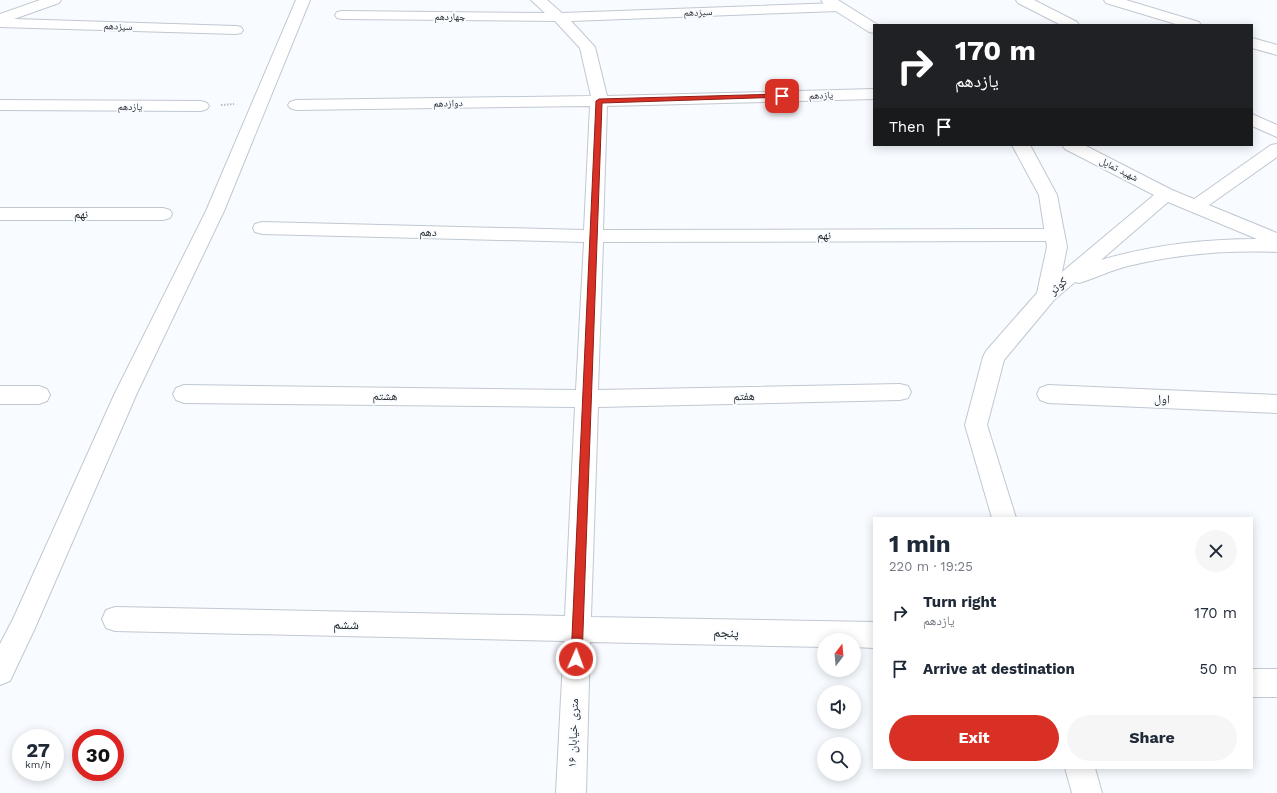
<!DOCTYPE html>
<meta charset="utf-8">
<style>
body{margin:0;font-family:"Work Sans","Noto Naskh Arabic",sans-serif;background:#f6f6f7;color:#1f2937;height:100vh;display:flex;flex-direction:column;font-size:15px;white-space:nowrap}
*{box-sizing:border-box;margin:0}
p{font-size:13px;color:#747a83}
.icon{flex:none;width:22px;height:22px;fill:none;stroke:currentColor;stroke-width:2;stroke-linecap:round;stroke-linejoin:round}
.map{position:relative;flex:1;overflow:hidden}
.panel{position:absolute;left:873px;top:517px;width:380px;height:252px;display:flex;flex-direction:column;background:#fff;border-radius:0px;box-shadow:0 2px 10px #0003}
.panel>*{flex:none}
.top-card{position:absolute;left:873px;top:24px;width:380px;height:122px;border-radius:0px;box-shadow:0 2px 10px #0003;background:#202124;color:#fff;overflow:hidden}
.needle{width:26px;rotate:16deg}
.buttons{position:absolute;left:817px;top:633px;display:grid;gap:8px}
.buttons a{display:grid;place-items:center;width:44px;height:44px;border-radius:50%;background:#fff;box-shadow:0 2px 10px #0003;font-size:20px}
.speed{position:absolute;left:12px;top:729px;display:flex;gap:8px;font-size:20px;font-weight:700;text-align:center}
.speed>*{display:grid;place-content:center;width:52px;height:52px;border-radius:50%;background:#fff;box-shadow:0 2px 10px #0003;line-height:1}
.speed small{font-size:10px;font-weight:400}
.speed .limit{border:6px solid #d22;background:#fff;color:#111}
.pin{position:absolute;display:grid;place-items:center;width:34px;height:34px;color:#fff;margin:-17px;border-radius:8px;box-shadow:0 2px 6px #0006}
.me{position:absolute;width:44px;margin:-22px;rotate:2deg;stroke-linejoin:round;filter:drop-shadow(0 0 3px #0008)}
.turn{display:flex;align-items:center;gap:14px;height:84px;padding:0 16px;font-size:18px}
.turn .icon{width:52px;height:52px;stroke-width:2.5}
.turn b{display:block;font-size:28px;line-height:34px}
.then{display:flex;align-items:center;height:38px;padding:0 16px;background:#0003;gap:8px;font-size:15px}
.round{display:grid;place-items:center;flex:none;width:42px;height:42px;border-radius:21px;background:#f6f6f7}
.headline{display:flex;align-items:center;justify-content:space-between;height:68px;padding:0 16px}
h1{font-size:24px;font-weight:700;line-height:30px}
.primary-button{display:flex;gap:8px;margin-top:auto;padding:8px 16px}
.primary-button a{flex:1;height:46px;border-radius:24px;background:#d93025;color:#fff;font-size:16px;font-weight:700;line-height:46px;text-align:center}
.primary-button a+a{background:#f6f6f7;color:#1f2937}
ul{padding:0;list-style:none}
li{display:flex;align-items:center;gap:12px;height:56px;padding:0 16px}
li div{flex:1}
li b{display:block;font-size:15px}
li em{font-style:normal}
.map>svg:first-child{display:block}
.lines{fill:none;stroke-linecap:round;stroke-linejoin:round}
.minor-casing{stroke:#c0c8d1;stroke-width:2}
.tertiary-casing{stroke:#c0c8d1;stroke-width:2}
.path{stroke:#b7babe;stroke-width:2;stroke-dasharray:1.5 1.5;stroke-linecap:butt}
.minor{fill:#fff;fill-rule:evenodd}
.tertiary{fill:#fff;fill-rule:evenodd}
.route{fill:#d93025;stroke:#8d1f18}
.labels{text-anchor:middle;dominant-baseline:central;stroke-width:4;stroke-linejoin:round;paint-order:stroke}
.far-street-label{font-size:10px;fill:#26292c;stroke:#f8fbff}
.street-label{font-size:12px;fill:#26292c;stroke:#f8fbff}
.near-street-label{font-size:14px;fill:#26292c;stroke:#f8fbff}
</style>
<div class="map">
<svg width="1277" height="793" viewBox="0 0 1277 793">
<rect width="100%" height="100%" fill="#f8fbff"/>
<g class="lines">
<defs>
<g id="minor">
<polygon points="40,0 61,0 59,3 14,19 236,26 241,27 243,30 241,33 236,34 0,27 0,14"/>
<polygon points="296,0 310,0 224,211 137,393 35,628 10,681 0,685 0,644 13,619 115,393 206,211"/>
<polygon points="531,0 547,0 562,13 838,3 843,4 845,7 843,10 838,11 571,21 595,47 607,96 874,89 874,99 607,106 603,230 1055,229 1062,231 1064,235 1062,239 1055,241 603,242 598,390 900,384 908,386 911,392 908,398 900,400 598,407 591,617 874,622 874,648 854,647 854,640 824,640 824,647 590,642 586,793 556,793 564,641 115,631 106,628 102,619 106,610 115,607 565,616 575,407 184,403 176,400 173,394 176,388 184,385 576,390 584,242 262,234 255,232 253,228 255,224 262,222 584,230 590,106 296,110 290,108 288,105 290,102 296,100 591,96 580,48 555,21 342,19 337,18 335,15 337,12 342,11 545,13"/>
<polygon points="1016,0 1034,0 1077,22 1079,25 1061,25 1018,3"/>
<polygon points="1104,0 1126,0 1199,22 1201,25 1179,25 1106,3"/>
<polygon points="1252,38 1277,45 1277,55 1252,48"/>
<polygon points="0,100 201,101 207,103 209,106 207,109 201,111 0,110"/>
<polygon points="1252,114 1277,125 1277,137 1252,126"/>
<polygon points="1277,144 1277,157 1202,210 1196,212 1190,210 1187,206 1190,202 1271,145"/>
<polygon points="0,208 163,208 170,210 172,214 170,218 163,220 0,220"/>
<polygon points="1048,385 1277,395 1277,413 1048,403 1040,400 1037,394 1040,388"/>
<polygon points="0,386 39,386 47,389 50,395 47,401 39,404 0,404"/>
<rect x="1252" y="669" width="25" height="28"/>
</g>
<g id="tertiary">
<polygon points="821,0 838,0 878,25 874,25 874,33 869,32 823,3"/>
<path d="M 1012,145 L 1030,145 L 1057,195 L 1067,247 L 1062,272 L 1154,195 L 1065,149 L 1062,145 L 1084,145 L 1172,190 L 1277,233 L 1277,252 C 1227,250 1177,254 1128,266 C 1111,270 1096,278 1079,283 L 1075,282 L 1054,300 L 1004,360 L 987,425 L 1016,518 L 992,518 L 965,425 L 983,357 L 986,351 L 1037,293 L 1047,247 L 1039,195 ZM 1168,202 L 1257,239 C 1204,239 1152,245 1101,260 Z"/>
<polygon points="1065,768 1095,768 1102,793 1072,793"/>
</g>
</defs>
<use href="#minor" class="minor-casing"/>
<use href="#tertiary" class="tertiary-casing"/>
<polyline class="path" points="221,105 234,104"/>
<use href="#minor" class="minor"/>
<use href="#tertiary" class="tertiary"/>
</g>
<polygon class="route" points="782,94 786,96 785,97 602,103 582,659 580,663 576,664 572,663 571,659 596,101 599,99"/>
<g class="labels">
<g class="far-street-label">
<text transform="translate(698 12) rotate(-2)">سیزدهم</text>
<text x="450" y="16">چهاردهم</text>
<text transform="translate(118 26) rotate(2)">سیزدهم</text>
<text transform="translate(821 95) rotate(-2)">یازدهم</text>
<text transform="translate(448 103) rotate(-1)">دوازدهم</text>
<text x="130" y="106">یازدهم</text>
<text transform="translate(1119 169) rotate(27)">شهید تمایل</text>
</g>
<g class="street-label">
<text x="81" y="214">نهم</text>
<text transform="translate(428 232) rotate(1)">دهم</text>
<text x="824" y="235">نهم</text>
<text transform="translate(1058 286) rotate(-41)">کوثر</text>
<text transform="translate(385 396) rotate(1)">هشتم</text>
<text transform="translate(744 396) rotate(-1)">هفتم</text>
<text transform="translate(1162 399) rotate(2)">اول</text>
<text transform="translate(573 733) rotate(-88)">۱۶ متری خیابان</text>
</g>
<g class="near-street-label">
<text transform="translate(346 624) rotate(1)">ششم</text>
<text transform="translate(726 632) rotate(1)">پنجم</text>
</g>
</g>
</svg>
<div class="buttons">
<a><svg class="needle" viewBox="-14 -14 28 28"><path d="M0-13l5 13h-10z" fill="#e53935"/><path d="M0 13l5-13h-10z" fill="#747a83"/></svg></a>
<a><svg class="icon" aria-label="sound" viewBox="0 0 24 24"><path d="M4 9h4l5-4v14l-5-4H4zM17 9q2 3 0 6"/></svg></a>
<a><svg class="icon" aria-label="search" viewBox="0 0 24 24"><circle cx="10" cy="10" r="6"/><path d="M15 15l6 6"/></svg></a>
</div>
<div class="speed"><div>27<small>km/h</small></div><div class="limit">30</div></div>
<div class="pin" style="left:782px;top:96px;background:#d93025"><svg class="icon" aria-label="arrive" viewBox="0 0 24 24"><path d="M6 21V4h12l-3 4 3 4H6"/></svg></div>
<svg class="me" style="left:576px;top:659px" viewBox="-20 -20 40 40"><circle r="17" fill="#d93025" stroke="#fff" stroke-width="3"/><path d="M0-11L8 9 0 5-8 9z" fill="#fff"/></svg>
<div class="top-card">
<div class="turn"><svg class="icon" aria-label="right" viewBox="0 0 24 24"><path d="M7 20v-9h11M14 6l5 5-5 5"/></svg><div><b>170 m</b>یازدهم</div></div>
<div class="then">Then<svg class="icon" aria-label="arrive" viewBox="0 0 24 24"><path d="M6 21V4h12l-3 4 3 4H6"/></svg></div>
</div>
<section class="panel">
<div class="headline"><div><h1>1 min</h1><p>220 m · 19:25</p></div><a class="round"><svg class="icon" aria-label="close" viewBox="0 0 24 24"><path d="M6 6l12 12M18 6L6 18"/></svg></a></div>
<ul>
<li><svg class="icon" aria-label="right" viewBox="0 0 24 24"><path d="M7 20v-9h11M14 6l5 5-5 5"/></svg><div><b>Turn right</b><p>یازدهم</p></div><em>170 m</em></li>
<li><svg class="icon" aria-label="arrive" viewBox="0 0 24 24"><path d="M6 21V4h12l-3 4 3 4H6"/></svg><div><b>Arrive at destination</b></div><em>50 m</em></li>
</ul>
<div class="primary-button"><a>Exit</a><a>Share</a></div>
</section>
</div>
